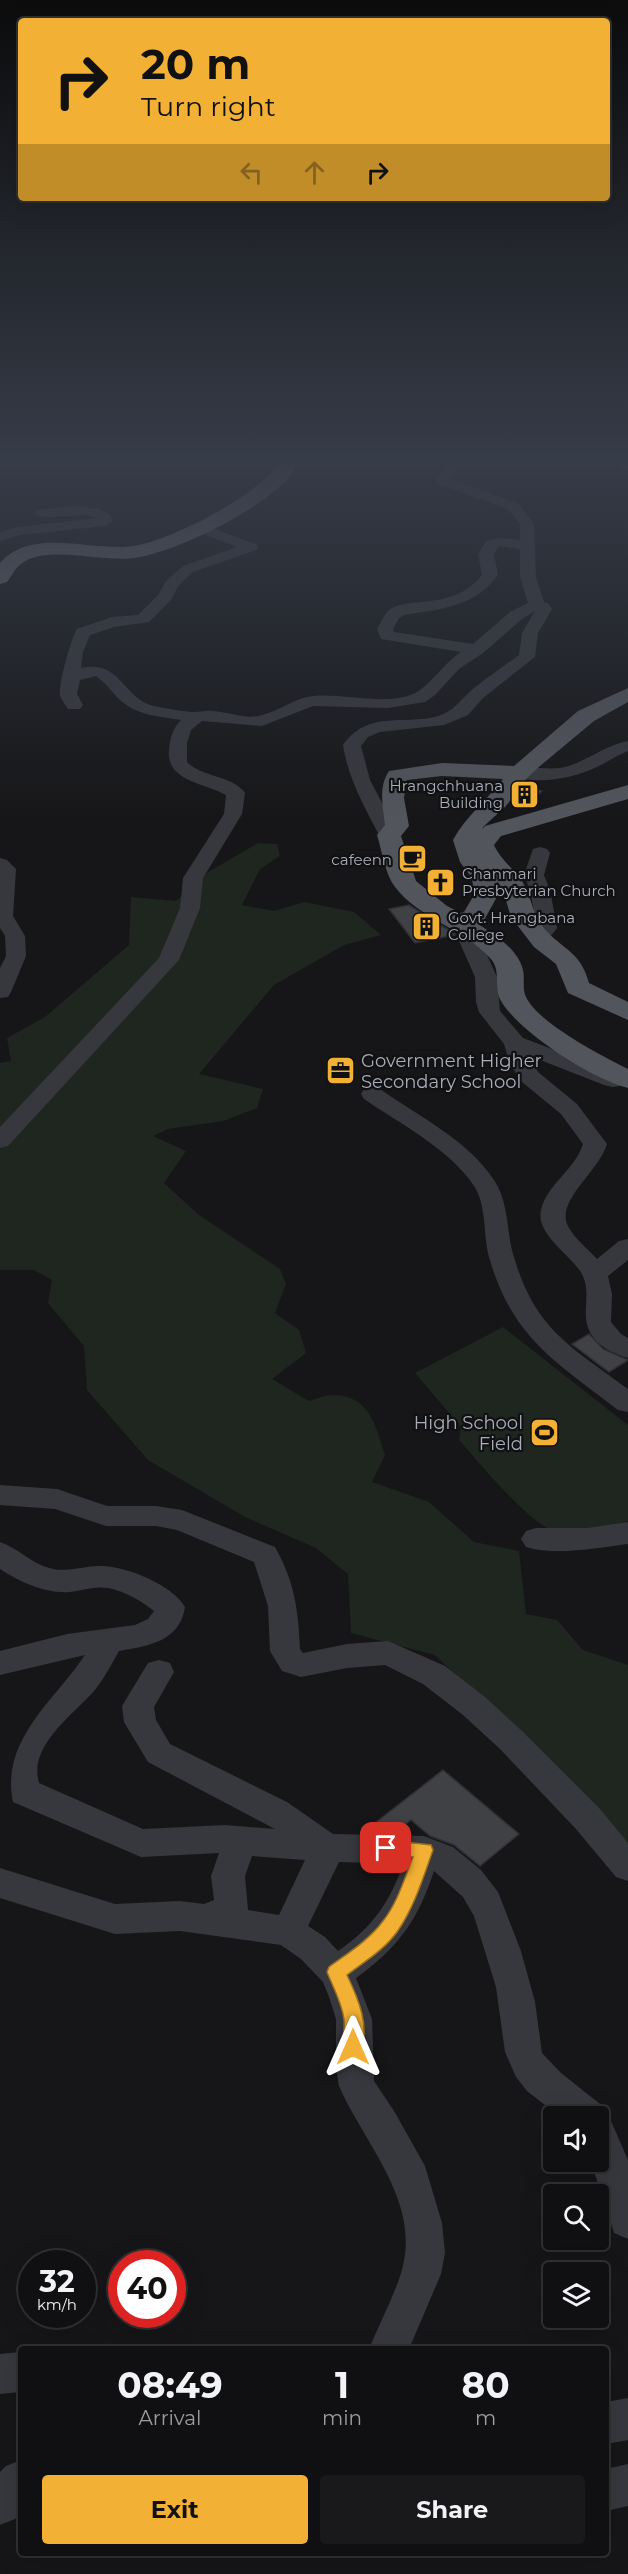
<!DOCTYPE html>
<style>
body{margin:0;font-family:Montserrat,sans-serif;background:#19191b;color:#f1f3f6;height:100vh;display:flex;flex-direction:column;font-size:22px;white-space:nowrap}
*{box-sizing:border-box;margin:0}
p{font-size:20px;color:#9c9d9f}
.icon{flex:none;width:33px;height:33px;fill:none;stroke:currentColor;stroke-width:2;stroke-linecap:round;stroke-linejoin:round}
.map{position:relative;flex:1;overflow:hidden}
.sheet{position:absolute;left:18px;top:2346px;width:591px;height:210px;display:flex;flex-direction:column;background:#101012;border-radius:6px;box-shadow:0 6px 24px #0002,0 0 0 2px #303032}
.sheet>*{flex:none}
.hud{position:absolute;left:18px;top:18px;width:592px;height:183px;border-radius:6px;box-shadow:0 6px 24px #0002,0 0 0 2px #303032;background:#f2b134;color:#111;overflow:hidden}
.controls{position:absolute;left:543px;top:2106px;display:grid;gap:12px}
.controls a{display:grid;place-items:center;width:66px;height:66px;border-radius:6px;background:#101012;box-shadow:0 6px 24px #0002,0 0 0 2px #303032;font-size:30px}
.speed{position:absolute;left:18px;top:2250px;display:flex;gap:12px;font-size:30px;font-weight:700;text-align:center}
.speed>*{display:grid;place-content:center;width:78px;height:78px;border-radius:50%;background:#101012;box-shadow:0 6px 24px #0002,0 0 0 2px #303032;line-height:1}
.speed small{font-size:15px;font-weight:400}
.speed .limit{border:9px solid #d22;background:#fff;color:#111}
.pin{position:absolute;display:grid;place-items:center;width:51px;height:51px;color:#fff;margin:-26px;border-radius:12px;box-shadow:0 3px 9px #0006}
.me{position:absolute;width:66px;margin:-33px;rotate:0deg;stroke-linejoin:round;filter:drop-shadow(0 0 4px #0008)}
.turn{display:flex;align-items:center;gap:21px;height:126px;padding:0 24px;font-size:27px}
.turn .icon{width:78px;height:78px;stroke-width:2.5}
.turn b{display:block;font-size:42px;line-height:51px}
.lanes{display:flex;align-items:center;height:57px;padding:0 24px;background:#0003;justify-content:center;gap:30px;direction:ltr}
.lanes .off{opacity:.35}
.eta{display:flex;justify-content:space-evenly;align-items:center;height:102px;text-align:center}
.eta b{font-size:36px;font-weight:700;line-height:42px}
.action{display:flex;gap:12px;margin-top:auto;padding:12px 24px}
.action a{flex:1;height:69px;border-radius:6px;background:#f2b134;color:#111;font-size:24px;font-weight:700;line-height:69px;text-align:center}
.action a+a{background:#19191b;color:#f1f3f6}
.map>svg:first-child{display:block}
.green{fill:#1e261f}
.building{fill:#404145;stroke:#303034;stroke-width:1.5}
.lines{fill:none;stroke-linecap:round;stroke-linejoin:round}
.minor{fill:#37383d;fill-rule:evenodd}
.major{fill:#53555c;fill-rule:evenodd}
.highway{fill:#63666e;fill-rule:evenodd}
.route{fill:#f2b134;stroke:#9d7322;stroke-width:1.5}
.labels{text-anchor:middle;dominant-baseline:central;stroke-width:4.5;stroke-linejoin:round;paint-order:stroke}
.far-poi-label{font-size:15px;fill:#a8adb8;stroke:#111113;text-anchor:end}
.poi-label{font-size:18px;fill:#a8adb8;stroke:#111113;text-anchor:start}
</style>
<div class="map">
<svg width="628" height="2574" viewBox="0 0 628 2574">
<rect width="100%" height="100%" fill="#161618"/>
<g class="green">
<path d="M 258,843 L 277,844 L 280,856 L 260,869 L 242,905 L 274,911 L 304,902 L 354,912 L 381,935 L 344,945 L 274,985 L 199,1074 L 263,1089 L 257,1108 L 223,1121 L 168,1129 L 153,1136 L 186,1151 L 164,1183 L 199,1215 L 280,1269 L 286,1284 L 275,1313 L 299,1330 L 306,1353 L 272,1379 L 309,1401 C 316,1399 325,1395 333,1395 C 370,1395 376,1427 385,1455 L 372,1482 L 429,1502 L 474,1542 L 519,1551 L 526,1614 L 557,1620 L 583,1650 L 628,1665 L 628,1855 L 518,1734 L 435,1655 L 351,1633 L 348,1574 L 316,1548 L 245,1517 L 148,1460 L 87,1390 L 84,1346 L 48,1303 L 52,1280 L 34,1270 L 0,1270 L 0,1063 L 11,1061 L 7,1038 L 45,1017 L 129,945 L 131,897 L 176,901 L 205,874 Z"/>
<path d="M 503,1327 L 628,1425 L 628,1521 C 616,1525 576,1535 564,1534 C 534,1532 480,1463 459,1440 L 461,1427 L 415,1373 Z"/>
</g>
<g class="building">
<polygon points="524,786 542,791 527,804 513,800"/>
<polygon points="409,905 455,934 455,935 415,943 389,909"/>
<polygon points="589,1334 603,1349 628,1360 609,1372 572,1344"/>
<polygon points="443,1770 519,1834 480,1866 454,1845 430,1836 411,1820 394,1833 386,1833 375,1823"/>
</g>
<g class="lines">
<g class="minor">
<path d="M 452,458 L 466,458 L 450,479 L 518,503 L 532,521 L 534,524 L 536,577 L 544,602 L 548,603 L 552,609 L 538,633 L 535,657 L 483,698 L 468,715 L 444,725 L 380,732 L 368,737 L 361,746 L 370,780 L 399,835 L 396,839 L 382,839 L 379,835 C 364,806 348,778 343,745 C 369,708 406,727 441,715 C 456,709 462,698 474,688 C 488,677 504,666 519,655 L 522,633 L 535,611 L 522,619 L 483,653 L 459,669 L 435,695 L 425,702 L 388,708 L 313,706 L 262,726 L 202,721 L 191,730 L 187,743 L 187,762 C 203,778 232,775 245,793 L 242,814 L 203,878 L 200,908 L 179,960 L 8,1146 L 0,1148 L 0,1127 L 159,958 L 180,908 L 183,878 L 224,814 L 226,795 C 206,783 166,782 169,750 C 170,738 173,728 181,720 C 158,716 137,716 119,699 C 112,692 105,682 96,676 L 80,680 L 77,694 L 83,705 L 80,709 L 68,709 C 65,705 62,700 60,696 C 58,686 71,638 77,629 L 112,617 L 138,615 L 158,595 L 166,581 L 183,566 L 237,547 L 195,531 L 193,528 L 200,524 L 256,544 L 258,547 L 256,550 L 193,572 L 178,586 L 171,600 L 149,622 L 114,627 L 90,635 L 83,652 L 81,668 C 121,659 122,698 154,706 C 162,708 186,712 194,712 C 200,712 206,710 213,711 C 229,712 246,720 262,715 C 280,711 294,698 313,696 C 343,693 386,706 413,694 C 428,688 444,663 461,652 L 381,639 L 377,629 C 380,624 383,617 387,612 C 405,594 452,613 482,575 L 478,554 L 486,541 L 499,538 L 520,540 L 520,524 L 508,509 L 437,484 L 435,481 ZM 499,546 L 520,549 L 520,577 L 528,603 L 510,612 L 473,644 L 394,632 L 393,629 L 399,618 L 404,615 C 441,609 475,607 498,575 L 494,554 Z"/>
<path d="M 74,506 L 97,508 L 111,515 L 112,522 L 105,526 L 20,535 L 0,541 L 0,532 L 18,527 L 97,518 C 79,510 43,523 33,513 L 40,509 Z"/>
<path d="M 628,741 L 628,751 C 618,755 609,761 599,766 C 572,779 542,784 513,777 L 510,773 L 513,769 C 530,765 548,771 565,767 C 588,761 605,745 628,741 Z"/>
<path d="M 540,847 L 547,849 L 550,853 L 544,875 L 550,890 L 557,928 C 550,938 543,945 531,941 L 528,937 L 537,927 L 530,890 L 524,875 L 533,849 Z"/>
<polygon points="0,858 7,860 16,869 13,916 25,936 26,956 11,992 8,997 0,998 0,968 6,956 5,936 0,928"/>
<path d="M 465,920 L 472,922 L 497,977 L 500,1011 L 523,1038 L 615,1073 L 628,1075 L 628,1085 L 612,1087 L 604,1085 L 530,1056 L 538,1072 L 577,1104 L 607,1144 C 599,1172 553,1202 569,1228 C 576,1240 588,1249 597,1259 L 619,1241 L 628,1239 L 628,1260 L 608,1276 L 612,1294 L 611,1322 L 621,1334 L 628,1338 L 628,1358 C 615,1354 601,1348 593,1337 C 578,1317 593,1295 582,1274 C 572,1256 535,1234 541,1210 C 547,1184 575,1170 583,1144 L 561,1114 L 522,1082 L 510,1064 L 504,1044 L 479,1012 L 476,1002 L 475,977 L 459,941 L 455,926 L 458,922 Z"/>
<path d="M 372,1087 L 380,1089 C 418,1116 468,1140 494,1180 C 509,1203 506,1228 513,1254 C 535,1330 569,1345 628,1389 L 628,1412 L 618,1410 C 556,1362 512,1338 489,1257 C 483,1235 487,1206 474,1186 C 451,1150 399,1123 364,1099 L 361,1094 L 364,1089 Z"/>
<path d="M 0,1485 L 57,1489 L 107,1506 L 156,1506 L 182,1510 L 275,1547 C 295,1583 298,1609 300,1649 L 303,1653 L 347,1644 L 388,1641 L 445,1666 L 485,1697 L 522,1731 L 600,1809 L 628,1843 L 628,1881 L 616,1877 L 576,1829 L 500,1749 L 463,1715 L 423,1684 L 385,1665 L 347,1668 L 301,1677 L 282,1671 L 270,1651 L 268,1606 L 254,1562 L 177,1530 L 156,1526 L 106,1526 L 55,1509 L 0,1505 Z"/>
<path d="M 628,1522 L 628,1544 C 596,1548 557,1556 526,1547 L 521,1539 L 526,1531 L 536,1528 L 588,1528 Z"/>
<path d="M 0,1542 C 18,1548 31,1563 49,1568 C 66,1573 83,1566 100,1566 C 124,1565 173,1585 185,1607 C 180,1641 149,1646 119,1651 C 111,1665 104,1679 94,1691 C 72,1716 28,1746 39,1783 L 143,1829 L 225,1825 L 275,1829 L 148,1762 L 124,1722 L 122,1706 L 148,1663 L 159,1660 L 170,1663 L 174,1672 L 154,1707 L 156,1720 L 170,1744 L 287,1802 L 333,1834 L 424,1836 L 453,1847 L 481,1870 L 498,1892 L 521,1951 L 535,2002 L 542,2053 L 561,2073 L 600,2104 L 606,2116 L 604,2119 L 611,2121 L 628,2160 L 628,2239 L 614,2233 L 591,2162 L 598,2162 L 598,2116 L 559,2116 L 527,2091 L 516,2077 L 505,2052 L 496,1987 L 474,1916 L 463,1897 L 434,1871 C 418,1920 398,1948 356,1978 L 372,2019 L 374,2081 L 394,2111 L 425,2166 L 442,2223 L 445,2253 L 441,2274 L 409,2349 L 369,2349 C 379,2324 393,2299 401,2273 C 423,2203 364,2144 339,2086 L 336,2069 L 336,2019 L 329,1997 L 323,1982 L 301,1959 L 281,1945 L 180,1931 L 115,1934 L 0,1898 L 0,1868 L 115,1904 L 180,1901 L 204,1904 L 214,1900 L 211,1876 L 219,1853 L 141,1857 L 13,1802 C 0,1740 55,1700 85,1655 L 0,1675 L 0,1651 L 67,1634 L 135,1625 L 148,1619 L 154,1611 C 141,1601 125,1591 108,1588 C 95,1586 83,1590 70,1592 C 46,1594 20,1582 0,1569 ZM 252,1856 L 305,1860 L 279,1915 L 248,1910 L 245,1876 ZM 339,1862 L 403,1864 C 390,1902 372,1928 338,1951 L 325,1937 L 308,1926 Z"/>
<polygon points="21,2352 21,2392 0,2394 0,2354"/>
<polygon points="628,2398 628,2440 606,2444 606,2402"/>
<polygon points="21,2460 21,2513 15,2519 0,2525 0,2472 6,2466"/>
<polygon points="628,2464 628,2506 606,2511 606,2469"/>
</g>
<g class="major">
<polygon points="613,458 628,458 628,470 622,469"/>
<path d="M 628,688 L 628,702 L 594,721 L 540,766 L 527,778 L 506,806 L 483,827 L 482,829 L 485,826 L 628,785 L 628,799 L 501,836 L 494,845 C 500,859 513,868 522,881 C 532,897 531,911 543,927 C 562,950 580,950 589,983 L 628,1002 L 628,1020 L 568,993 L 556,964 L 534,947 L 511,917 L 503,891 L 497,881 L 498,895 L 483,922 L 478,924 C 495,935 518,949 523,970 C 525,979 522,989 526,997 C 538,1023 602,1056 628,1069 L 628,1088 C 592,1079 520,1033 501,1001 C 493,987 502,970 490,958 C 464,929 418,918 395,887 C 385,874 382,851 377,835 L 385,825 C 383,808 378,787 389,771 L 442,763 L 514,766 L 578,711 ZM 442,776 L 503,779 C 487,800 466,816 453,840 L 460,862 L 472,878 L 474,895 L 464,912 L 461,913 L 447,906 L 416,881 L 401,836 L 409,826 L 404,798 L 407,780 Z"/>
</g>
<path class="highway" d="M 281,458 L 299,458 C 297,464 295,470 291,475 C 263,509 177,552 134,558 C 102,563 46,544 21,564 C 14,569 12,576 7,582 L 0,584 L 0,563 C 32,526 92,552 133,546 C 170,541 267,492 281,458 Z"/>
</g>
<linearGradient id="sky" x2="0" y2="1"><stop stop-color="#0c0c0d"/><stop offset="0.56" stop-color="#363c48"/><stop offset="1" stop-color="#363c48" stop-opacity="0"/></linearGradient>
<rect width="628" height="819" fill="url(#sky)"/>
<path class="route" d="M 386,1840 L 431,1845 L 433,1850 C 423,1878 414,1908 397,1932 C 384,1950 364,1962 347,1975 C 358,1998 371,2028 360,2053 L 353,2056 L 346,2053 C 341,2042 345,2031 344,2019 C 342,2003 333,1987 327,1972 L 329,1967 C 348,1953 369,1940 383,1921 C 398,1902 404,1879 413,1857 L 379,1853 L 377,1848 L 379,1843 Z"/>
<defs>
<symbol id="building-square" viewBox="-11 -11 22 22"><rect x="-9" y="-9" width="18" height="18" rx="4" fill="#f2b134" stroke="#111113"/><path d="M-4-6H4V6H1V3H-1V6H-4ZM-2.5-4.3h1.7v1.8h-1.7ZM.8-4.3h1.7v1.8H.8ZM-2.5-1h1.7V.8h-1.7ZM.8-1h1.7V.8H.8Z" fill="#111"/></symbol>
<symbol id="cafe-square" viewBox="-11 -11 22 22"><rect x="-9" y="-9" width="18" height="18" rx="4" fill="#f2b134" stroke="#111113"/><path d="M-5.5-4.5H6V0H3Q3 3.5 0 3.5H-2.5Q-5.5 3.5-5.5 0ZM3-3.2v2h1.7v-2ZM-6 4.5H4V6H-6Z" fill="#111"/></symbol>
<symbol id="church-square" viewBox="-11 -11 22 22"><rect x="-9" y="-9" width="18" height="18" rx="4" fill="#f2b134" stroke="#111113"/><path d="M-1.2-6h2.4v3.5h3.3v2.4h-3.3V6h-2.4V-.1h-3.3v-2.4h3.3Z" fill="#111"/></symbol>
<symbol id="office-square" viewBox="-11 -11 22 22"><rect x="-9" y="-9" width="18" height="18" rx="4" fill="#f2b134" stroke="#111113"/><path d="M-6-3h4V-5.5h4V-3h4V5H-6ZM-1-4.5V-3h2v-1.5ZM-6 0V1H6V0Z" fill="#111"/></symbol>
<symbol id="stadium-square" viewBox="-11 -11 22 22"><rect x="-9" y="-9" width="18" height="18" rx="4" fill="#f2b134" stroke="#111113"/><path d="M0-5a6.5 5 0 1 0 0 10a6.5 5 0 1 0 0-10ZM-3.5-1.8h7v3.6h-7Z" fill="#111"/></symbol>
</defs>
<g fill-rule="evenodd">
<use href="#building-square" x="508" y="778" width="33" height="33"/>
<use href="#cafe-square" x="396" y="842" width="33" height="33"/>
<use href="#church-square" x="424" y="866" width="33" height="33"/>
<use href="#building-square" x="410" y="910" width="33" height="33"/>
<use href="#office-square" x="324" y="1054" width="33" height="33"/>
<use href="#stadium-square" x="528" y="1416" width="33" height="33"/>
</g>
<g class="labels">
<g class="far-poi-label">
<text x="503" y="785">Hrangchhuana<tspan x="503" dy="17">Building</tspan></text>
<text x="392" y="859">cafeenn</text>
<text x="462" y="873" text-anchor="start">Chanmari<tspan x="462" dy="17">Presbyterian Church</tspan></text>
<text x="448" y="917" text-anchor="start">Govt. Hrangbana<tspan x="448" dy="17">College</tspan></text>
</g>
<g class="poi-label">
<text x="361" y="1061">Government Higher<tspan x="361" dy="21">Secondary School</tspan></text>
<text x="523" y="1423" text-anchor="end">High School<tspan x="523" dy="21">Field</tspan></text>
</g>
</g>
</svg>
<div class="controls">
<a><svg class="icon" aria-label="sound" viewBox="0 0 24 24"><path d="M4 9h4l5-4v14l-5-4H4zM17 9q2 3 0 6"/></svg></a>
<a><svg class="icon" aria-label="search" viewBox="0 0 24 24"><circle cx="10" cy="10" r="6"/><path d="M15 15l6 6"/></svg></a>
<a><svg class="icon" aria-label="layers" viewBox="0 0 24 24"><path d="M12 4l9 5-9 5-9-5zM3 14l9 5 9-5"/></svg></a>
</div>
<div class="speed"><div>32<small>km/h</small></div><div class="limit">40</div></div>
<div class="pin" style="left:386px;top:1848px;background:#d93025"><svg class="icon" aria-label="arrive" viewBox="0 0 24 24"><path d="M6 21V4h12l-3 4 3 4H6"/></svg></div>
<svg class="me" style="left:353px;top:2047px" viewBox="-20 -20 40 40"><path d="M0-17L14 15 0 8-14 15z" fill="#f2b134" stroke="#fff" stroke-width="4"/></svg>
<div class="hud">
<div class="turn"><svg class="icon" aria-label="right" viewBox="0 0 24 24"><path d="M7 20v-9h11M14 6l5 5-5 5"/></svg><div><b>20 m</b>Turn right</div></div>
<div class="lanes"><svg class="icon off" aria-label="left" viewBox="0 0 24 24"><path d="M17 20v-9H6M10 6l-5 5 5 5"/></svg><svg class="icon off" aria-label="ahead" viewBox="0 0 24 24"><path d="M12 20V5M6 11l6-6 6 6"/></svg><svg class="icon" aria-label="right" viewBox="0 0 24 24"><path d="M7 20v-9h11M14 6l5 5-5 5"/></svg></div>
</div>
<section class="sheet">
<div class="eta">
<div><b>08:49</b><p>Arrival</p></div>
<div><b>1</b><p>min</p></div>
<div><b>80</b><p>m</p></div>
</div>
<div class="action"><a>Exit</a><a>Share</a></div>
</section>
</div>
